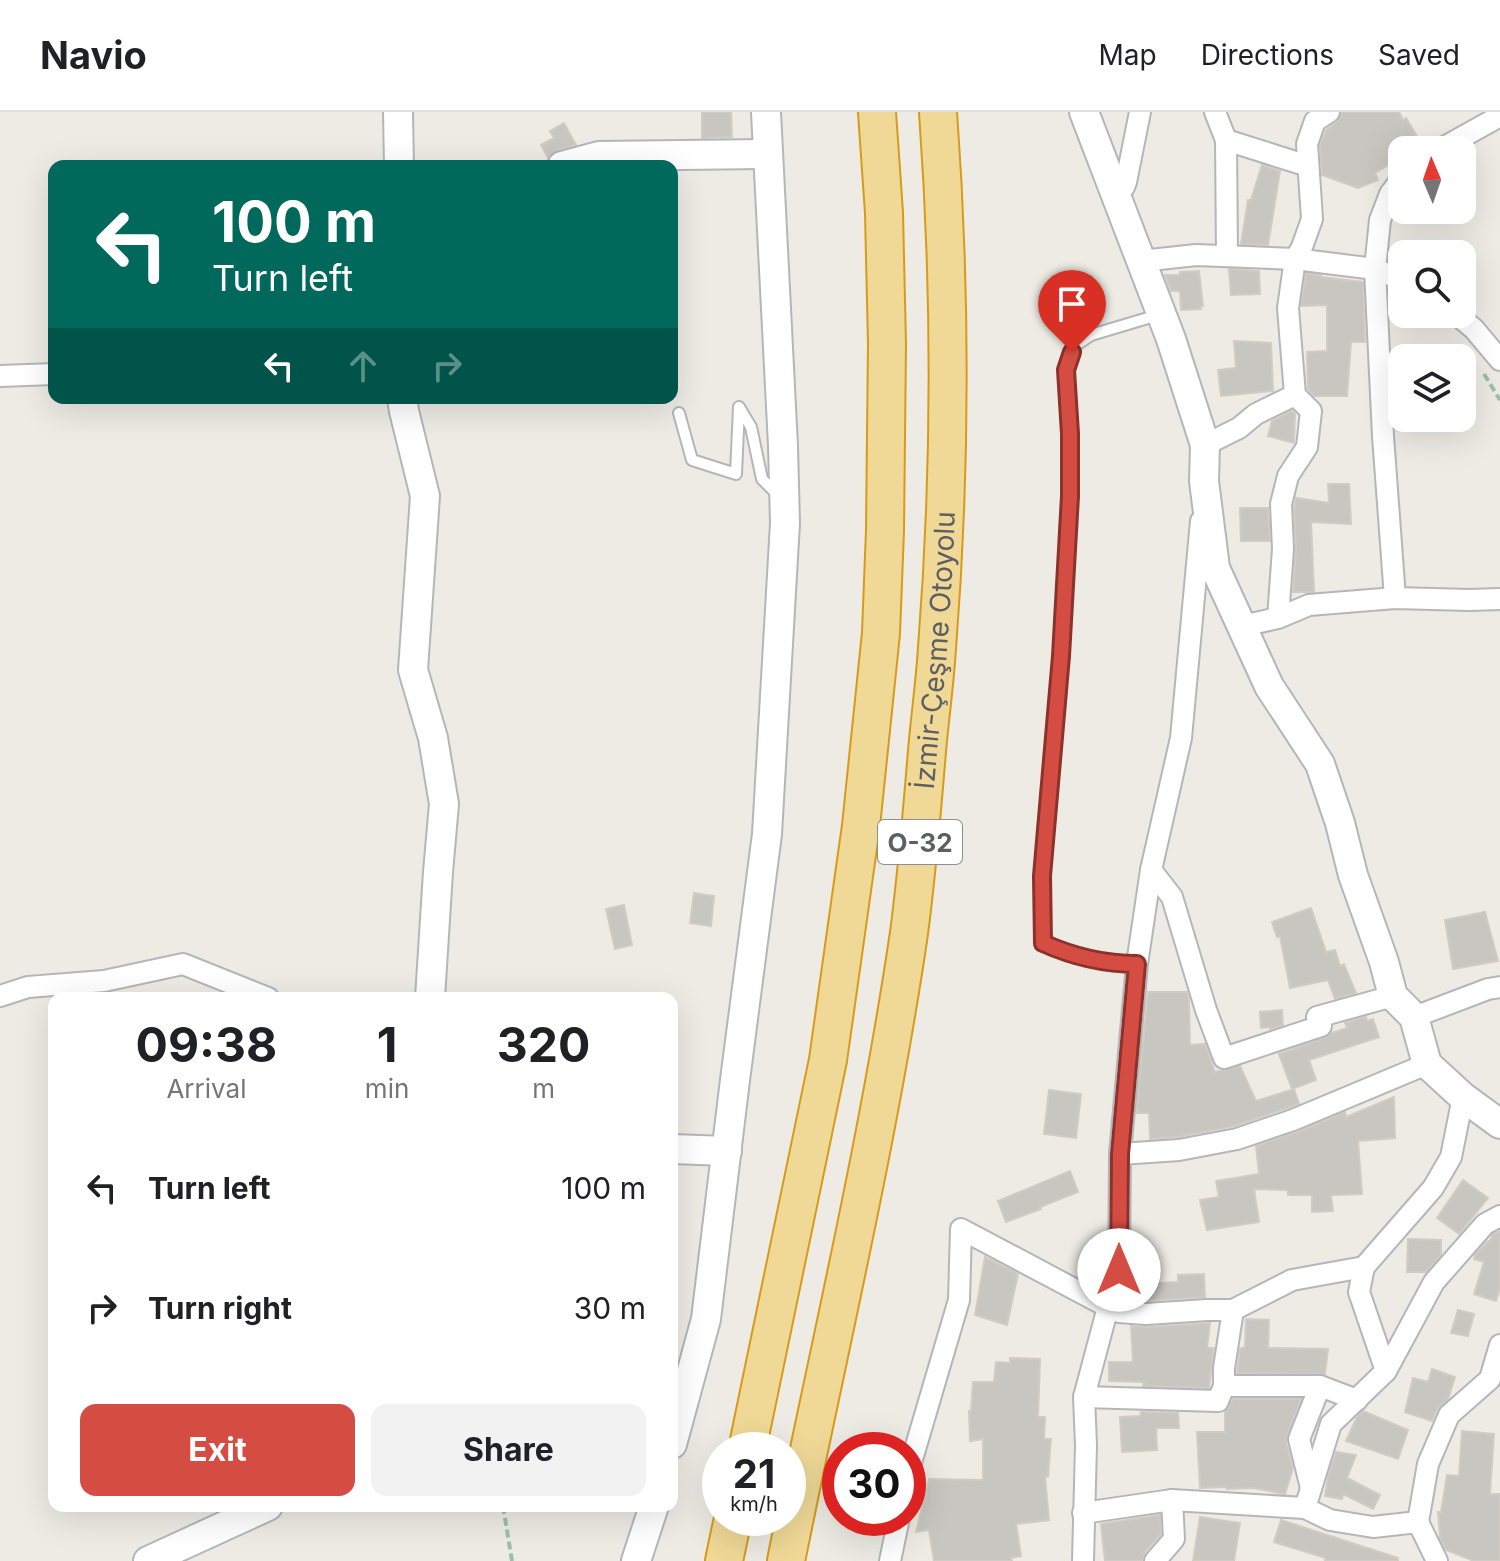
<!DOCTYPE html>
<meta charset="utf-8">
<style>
body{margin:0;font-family:Inter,sans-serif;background:#f2f2f2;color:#202124;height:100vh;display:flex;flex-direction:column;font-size:30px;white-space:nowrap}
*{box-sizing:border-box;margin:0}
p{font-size:26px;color:#757577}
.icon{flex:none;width:44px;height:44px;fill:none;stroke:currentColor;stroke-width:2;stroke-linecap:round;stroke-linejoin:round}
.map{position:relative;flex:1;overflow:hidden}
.details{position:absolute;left:48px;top:880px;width:630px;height:520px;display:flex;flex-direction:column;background:#fff;border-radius:16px;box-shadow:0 8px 32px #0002}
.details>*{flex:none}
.hud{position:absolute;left:48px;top:48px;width:630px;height:244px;border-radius:16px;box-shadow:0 8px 32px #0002;background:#00695c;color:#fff;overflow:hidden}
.needle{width:52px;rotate:358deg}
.controls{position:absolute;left:1388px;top:24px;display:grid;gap:16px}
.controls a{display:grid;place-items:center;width:88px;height:88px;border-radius:16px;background:#fff;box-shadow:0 8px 32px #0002;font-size:40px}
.speed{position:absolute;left:702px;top:1320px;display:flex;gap:16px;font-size:40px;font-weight:700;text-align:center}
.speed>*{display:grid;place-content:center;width:104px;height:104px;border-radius:50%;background:#fff;box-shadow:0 8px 32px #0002;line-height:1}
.speed small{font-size:20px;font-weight:400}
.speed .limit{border:12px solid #d22;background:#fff;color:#111}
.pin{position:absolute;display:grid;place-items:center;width:68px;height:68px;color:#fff;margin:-82px -34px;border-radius:50% 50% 50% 0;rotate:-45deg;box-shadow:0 0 8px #0007}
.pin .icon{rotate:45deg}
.me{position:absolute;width:88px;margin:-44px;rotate:0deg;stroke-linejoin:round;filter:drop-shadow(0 0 6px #0008)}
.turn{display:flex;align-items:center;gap:28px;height:168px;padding:0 32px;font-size:36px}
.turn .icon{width:104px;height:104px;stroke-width:2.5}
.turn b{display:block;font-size:56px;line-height:68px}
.lanes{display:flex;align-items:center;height:76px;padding:0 32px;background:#0003;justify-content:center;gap:40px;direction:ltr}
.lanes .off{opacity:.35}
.eta{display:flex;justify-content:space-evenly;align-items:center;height:136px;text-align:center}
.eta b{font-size:48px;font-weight:700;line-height:56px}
.action{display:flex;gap:16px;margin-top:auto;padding:16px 32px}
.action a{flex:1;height:92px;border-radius:16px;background:#d54d42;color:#fff;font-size:32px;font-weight:700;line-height:92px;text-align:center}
.action a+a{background:#f2f2f2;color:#202124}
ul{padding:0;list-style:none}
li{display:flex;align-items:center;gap:24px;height:120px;padding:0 32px}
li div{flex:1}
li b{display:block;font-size:30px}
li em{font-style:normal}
header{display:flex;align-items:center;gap:48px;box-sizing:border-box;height:112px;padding:0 40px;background:#fff;border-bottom:2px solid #e0e0e0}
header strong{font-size:38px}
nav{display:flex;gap:44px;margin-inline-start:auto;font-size:28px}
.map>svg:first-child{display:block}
.building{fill:#c8c6c1;stroke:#d1ccc3;stroke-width:2}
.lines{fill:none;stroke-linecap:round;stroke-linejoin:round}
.lane-casing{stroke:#b4b6b9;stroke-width:14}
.street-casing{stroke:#b4b6b9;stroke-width:24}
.secondary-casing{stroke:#b3b6ba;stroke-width:32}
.highway-casing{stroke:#d69b1a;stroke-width:40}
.path{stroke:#9cc0a6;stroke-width:4;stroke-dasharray:8 4;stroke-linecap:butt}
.lane{stroke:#fff;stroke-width:10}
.street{stroke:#fff;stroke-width:20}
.secondary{stroke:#fff;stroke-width:28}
.highway{stroke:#f0d997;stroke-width:36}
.route-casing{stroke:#8a322b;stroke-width:20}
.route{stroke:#d54d42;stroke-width:14}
.labels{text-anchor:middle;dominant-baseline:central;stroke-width:8;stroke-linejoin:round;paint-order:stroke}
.shield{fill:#fff;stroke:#8d8f92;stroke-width:2}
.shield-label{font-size:26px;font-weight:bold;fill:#5c5f63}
.street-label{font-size:28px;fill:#5c5f63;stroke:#fff}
</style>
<header>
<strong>Navio</strong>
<nav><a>Map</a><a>Directions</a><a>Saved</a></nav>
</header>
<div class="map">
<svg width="1500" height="1449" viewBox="0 0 1500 1449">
<rect width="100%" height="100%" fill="#edebe4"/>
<g class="building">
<polygon points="702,0 731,0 732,25 702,26"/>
<polygon points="1342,0 1399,0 1403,8 1406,6 1422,33 1413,38 1402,38 1402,45 1375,61 1378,68 1358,76 1322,63 1320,34 1326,18 1337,10"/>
<polygon points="564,11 576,33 557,38 548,46 541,33 554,26 550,19"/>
<polygon points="1262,53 1280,59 1268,133 1241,132 1248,88 1251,88"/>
<polygon points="1229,157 1259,159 1260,182 1231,183"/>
<polygon points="1199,159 1203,194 1200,194 1201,197 1181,198 1180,179 1171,179 1165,163 1180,163 1180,160"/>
<polygon points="1306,161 1321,163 1321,165 1363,170 1365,230 1351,230 1347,284 1314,284 1308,277 1307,240 1327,239 1327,193 1301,194"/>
<polygon points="1234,229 1271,231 1273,279 1221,284 1218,258 1236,256"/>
<polygon points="1292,299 1295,302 1294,331 1268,324 1272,309"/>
<polygon points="1328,372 1349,372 1351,412 1311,410 1314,480 1293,480 1296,438 1294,396 1296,386 1329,391"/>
<polygon points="1240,396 1268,396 1270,429 1241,429"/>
<polygon points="694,781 714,784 711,814 690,811"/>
<polygon points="624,793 632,833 615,837 606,797"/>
<polygon points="1311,796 1326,840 1335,838 1340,854 1344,852 1356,881 1335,887 1328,868 1290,876 1280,824 1277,825 1272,810"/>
<polygon points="1485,800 1498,849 1453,857 1445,808"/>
<polygon points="1148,880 1187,880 1189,888 1190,933 1205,932 1215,960 1240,954 1256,989 1294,977 1299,992 1234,1014 1177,1025 1150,1027 1149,1001 1137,1001 1137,995"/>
<polygon points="1282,898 1283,913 1270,917 1270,915 1261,916 1260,900"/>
<polygon points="1366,905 1367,909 1373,907 1379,925 1309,948 1316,968 1292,977 1279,942 1325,926 1332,921 1347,916 1345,911"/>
<polygon points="1049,978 1081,982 1076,1026 1044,1022"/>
<polygon points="1394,985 1395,1026 1358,1029 1362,1082 1331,1083 1333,1099 1312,1100 1312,1083 1288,1083 1288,1078 1254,1077 1259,1110 1207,1118 1200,1088 1219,1085 1216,1069 1259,1062 1256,1034 1298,1020 1345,1000 1346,1005"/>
<polygon points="1070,1059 1078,1080 1040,1095 1041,1097 1006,1110 998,1089"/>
<polygon points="1463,1068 1488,1086 1459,1122 1437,1106"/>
<polygon points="1500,1119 1500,1175 1496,1189 1474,1182 1484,1150 1474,1147 1475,1143 1488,1129 1490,1129 1493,1122"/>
<polygon points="1408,1127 1441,1128 1441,1143 1426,1160 1407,1160"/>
<polygon points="985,1145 1018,1162 1007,1213 975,1203"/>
<polygon points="1204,1162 1205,1185 1141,1189 1140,1172 1178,1170 1178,1163"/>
<polygon points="1458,1198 1474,1202 1468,1224 1451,1221"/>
<polygon points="1246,1207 1269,1208 1268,1236 1328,1237 1325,1262 1237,1261 1240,1237 1245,1235"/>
<polygon points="1210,1211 1207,1236 1214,1236 1209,1276 1143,1274 1144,1270 1109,1269 1109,1250 1133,1250 1131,1214 1147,1215"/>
<polygon points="1010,1246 1040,1247 1038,1305 1045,1305 1044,1327 1051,1327 1048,1365 1045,1365 1049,1408 1016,1412 1021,1444 1011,1446 1012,1449 934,1449 929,1418 916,1420 929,1367 983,1368 983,1327 970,1329 969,1299 971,1299 973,1270 994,1270 996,1250 1010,1251"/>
<polygon points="1432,1257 1455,1265 1448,1287 1437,1297 1432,1309 1405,1300 1413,1266 1428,1270"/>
<polygon points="1233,1287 1301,1287 1287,1323 1286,1330 1293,1356 1285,1382 1253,1376 1227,1377 1227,1375 1200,1376 1197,1320 1225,1320 1225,1300"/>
<polygon points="1363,1299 1408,1318 1398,1347 1346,1329 1357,1305"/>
<polygon points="1141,1300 1178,1301 1179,1316 1156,1316 1157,1338 1122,1340 1120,1305 1140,1304"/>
<polygon points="1462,1319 1494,1322 1490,1382 1500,1382 1500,1449 1474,1449 1446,1438 1440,1426 1438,1400 1441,1400 1447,1363 1459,1364"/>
<polygon points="1336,1340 1356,1343 1347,1366 1380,1383 1373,1397 1343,1382 1342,1387 1325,1384 1328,1365"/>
<polygon points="1160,1403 1161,1422 1145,1440 1142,1449 1105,1449 1101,1412"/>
<polygon points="1200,1405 1240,1411 1234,1449 1193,1449"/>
<polygon points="1281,1408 1398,1446 1398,1449 1325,1449 1326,1446 1274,1430"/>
</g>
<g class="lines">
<defs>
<g id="lane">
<polyline points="679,301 692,348 736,362 739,295 751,315 762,367 777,382"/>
<path d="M 1137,852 C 1103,852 1074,845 1043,831 L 1042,764 L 1061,544 L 1070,384 L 1070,322 L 1066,258 L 1068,249 L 1076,233 L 1091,223 L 1158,203"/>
</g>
<g id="street">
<polyline points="1215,0 1226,28 1227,144"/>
<polyline points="1226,28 1308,54"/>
<polyline points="1439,38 1500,4"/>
<polyline points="1115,81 1124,75 1126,70 1140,0"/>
<polyline points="1141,149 1196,143 1295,147 1375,157 1402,168"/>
<polyline points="1456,202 1474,217 1500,248"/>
<polyline points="0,264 54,262"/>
<polyline points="1205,333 1239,316 1256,302 1295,283"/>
<polyline points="1395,486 1383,324 1375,157 1380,108 1390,82 1402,66"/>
<polyline points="1278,506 1283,437 1281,392 1288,364 1307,335 1311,299 1295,283 1288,196 1295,147 1302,135 1312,107 1307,32 1315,9 1329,0"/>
<polyline points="1242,514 1278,506 1309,493 1395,486 1470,488 1500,487"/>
<polyline points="1151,758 1172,785 1206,898 1224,946 1321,914 1317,905 1393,884"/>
<polyline points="0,884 28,875 104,869 183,852 268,886"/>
<polyline points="1414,905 1488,877 1500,875"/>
<polyline points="1120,1042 1179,1038 1237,1027 1293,1008 1427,952"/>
<polyline points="1364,1155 1359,1180 1386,1259"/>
<polyline points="1224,1274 1320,1274 1299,1327 1311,1376"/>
<polyline points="1320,1274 1357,1288"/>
<polyline points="1084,1285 1218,1289 1224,1274 1224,1256 1233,1198"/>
<polyline points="908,1361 959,1188 961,1117 1108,1195 1119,1200 1146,1202 1207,1198 1233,1198 1292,1168 1364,1155 1433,1076 1451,1045 1463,985"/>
<polyline points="1305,1396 1331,1312 1386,1259 1434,1170 1485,1112 1500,1104"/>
<polyline points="1083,1401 1172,1388 1305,1396 1330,1408 1373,1415 1418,1410 1437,1449"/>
<polyline points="1418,1410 1428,1352 1449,1303 1490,1267 1500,1233"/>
<polyline points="890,1449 899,1406"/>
<polyline points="1083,1449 1086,1333 1084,1285 1108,1195 1100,1180 1119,1158 1120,1042 1137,852 1151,758 1181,626 1201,409"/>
<polyline points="1155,1449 1174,1427 1172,1388"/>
</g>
<g id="secondary">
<polyline points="398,0 399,54"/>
<polyline points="1084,0 1171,227 1205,333 1204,369 1215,456 1269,574 1320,652 1340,711 1353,763 1384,850 1393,884 1414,905 1427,952 1463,985 1500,1012"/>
<polyline points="562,54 599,44 768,42"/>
<polyline points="402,286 404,299 425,384 413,558 433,626 444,692 438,760 430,886"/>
<polyline points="672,1037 727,1039"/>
<polyline points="672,1332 706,1207 735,968 767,722 785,411 783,334 766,0"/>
<polyline points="148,1449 268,1394"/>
<polyline points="636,1449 654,1394"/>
</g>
<g id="highway">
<polyline points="747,1338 828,948 861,714 881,521 885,418 887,232 884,101 877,0"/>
<polyline points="724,1449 733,1406"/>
<path id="s1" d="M 786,1449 C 828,1240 878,1032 909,821 C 917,761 922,700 927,639 C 930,604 935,570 937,536 C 951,358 951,178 938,0"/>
</g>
</defs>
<use href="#lane" class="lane-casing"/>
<use href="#street" class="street-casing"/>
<use href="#secondary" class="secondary-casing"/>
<use href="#highway" class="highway-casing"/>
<g class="path">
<polyline points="1484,262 1500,288"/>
<polyline points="503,1394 512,1449"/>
</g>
<use href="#lane" class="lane"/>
<use href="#street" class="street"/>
<use href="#secondary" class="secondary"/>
<use href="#highway" class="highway"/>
</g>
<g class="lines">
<defs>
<path id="route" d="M 1072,240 L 1066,258 L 1070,322 L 1070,384 L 1061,544 L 1042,764 L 1043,831 C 1074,845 1103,852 1137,852 L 1120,1042 L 1119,1158"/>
</defs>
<use href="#route" class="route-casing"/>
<use href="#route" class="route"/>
</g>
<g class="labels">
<rect class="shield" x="878" y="708" width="84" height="44" rx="6"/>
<g class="shield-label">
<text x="920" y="730">O-32</text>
</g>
<g class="street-label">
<text stroke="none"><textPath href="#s1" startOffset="924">İzmir-Çeşme Otoyolu</textPath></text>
</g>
</g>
</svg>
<div class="controls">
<a><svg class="needle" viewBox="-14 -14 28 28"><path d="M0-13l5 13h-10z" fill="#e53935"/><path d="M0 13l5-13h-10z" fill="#757577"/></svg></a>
<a><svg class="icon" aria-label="search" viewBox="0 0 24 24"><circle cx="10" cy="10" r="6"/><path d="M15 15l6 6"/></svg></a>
<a><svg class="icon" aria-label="layers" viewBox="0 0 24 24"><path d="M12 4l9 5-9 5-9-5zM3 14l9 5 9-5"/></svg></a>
</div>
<div class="speed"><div>21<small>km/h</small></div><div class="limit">30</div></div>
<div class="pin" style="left:1072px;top:240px;background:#d93025"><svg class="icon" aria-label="arrive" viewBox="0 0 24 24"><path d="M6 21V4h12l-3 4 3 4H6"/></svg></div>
<svg class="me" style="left:1119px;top:1158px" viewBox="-20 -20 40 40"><circle r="19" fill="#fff"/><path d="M0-13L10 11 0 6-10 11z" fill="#d54d42"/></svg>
<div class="hud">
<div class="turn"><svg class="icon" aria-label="left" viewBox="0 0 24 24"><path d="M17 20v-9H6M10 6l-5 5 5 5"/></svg><div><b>100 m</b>Turn left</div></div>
<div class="lanes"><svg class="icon" aria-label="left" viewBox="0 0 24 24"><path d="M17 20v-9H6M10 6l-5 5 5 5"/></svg><svg class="icon off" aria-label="ahead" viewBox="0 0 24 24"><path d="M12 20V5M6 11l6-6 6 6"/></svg><svg class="icon off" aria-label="right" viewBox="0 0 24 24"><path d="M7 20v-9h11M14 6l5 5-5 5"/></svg></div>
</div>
<section class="details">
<div class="eta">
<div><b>09:38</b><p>Arrival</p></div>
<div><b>1</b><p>min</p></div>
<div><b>320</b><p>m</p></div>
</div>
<ul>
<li><svg class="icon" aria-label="left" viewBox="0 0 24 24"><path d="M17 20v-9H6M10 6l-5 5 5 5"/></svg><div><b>Turn left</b></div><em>100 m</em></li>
<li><svg class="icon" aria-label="right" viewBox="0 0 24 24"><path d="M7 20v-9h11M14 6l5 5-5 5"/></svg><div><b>Turn right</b></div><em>30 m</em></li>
</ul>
<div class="action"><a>Exit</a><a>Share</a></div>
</section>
</div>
